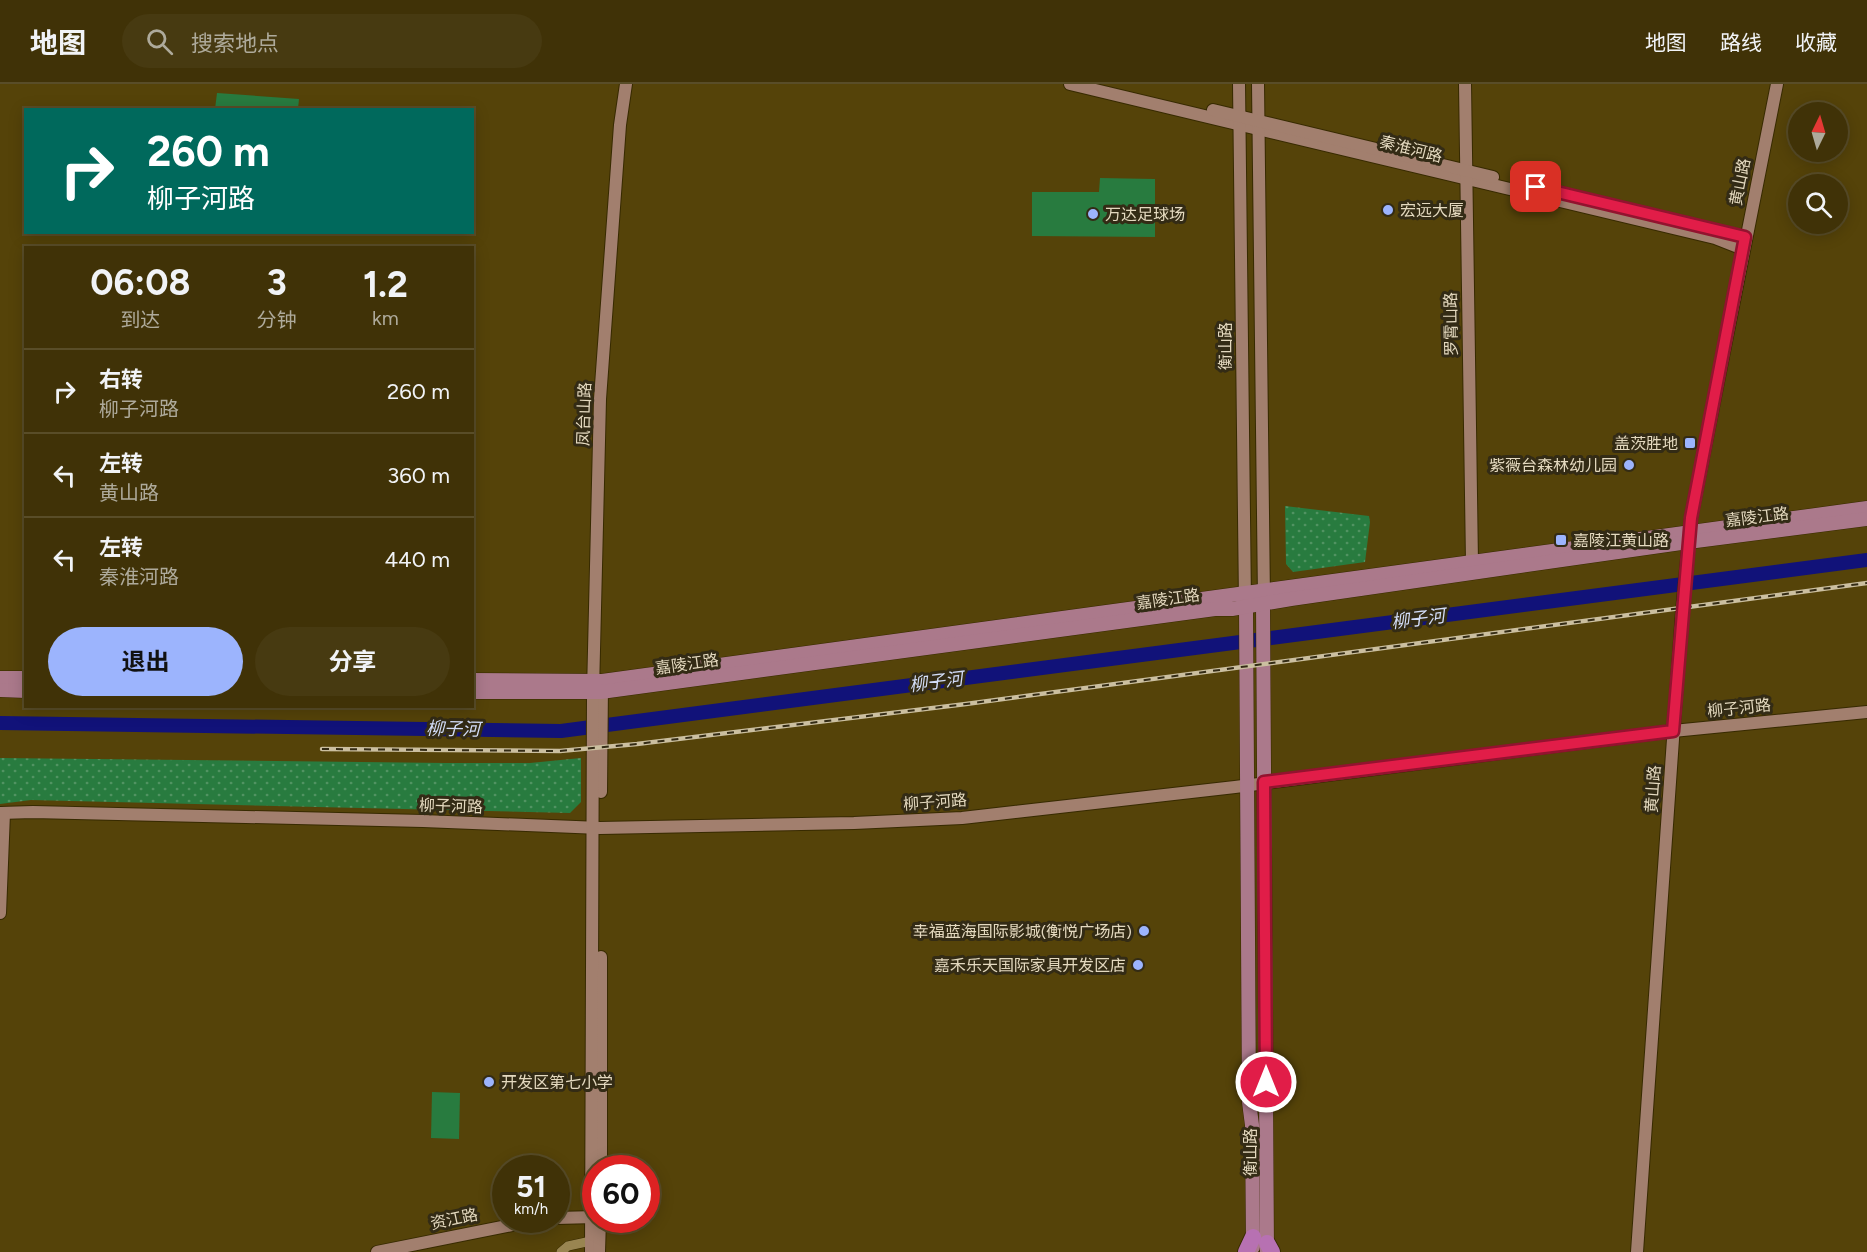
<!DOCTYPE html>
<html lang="zh">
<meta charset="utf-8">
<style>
body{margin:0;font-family:Figtree,"Noto Sans SC",sans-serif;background:#473a11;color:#f1f3f6;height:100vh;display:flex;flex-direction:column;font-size:22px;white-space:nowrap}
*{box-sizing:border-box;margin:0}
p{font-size:20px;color:#aeaa9b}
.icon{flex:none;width:33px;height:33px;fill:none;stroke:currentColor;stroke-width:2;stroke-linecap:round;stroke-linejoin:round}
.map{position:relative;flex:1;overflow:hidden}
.side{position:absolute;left:24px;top:162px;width:450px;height:462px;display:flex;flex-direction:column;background:#403207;border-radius:0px;box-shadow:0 3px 15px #0003,0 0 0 2px #594d28}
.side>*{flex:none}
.top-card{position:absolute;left:24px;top:24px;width:450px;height:126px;border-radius:0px;box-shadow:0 3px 15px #0003,0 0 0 2px #594d28;background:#00695c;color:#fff;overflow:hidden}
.needle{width:39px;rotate:5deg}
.tools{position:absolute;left:1788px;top:18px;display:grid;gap:12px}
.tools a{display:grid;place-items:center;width:60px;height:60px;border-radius:50%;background:#403207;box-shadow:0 3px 15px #0003,0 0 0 2px #594d28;font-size:30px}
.speed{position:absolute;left:492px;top:1071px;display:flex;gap:12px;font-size:30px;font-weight:700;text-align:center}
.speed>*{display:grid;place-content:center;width:78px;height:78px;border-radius:50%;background:#403207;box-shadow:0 3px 15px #0003,0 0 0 2px #594d28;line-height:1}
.speed small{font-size:15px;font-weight:400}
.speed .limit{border:9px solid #d22;background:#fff;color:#111}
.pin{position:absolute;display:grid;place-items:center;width:51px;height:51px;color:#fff;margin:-26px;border-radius:12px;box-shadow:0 3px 9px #0006}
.me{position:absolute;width:66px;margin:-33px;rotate:0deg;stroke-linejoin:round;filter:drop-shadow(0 0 4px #0008)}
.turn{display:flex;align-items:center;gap:21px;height:126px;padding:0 24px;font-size:27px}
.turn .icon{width:78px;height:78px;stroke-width:2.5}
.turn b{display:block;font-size:42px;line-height:51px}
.eta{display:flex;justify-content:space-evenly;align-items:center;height:102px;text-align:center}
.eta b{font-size:36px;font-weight:700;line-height:42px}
.cta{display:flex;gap:12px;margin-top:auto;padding:12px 24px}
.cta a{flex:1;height:69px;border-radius:36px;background:#9cb4fd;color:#111;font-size:24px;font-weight:700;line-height:69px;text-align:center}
.cta a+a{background:#473a11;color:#f1f3f6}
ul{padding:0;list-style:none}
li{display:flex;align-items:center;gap:18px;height:84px;padding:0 24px;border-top:2px solid #594d28}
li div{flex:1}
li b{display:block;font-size:22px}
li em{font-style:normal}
header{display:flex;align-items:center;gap:36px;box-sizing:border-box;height:84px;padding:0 30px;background:#403207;border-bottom:2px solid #594d28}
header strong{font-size:28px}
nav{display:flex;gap:33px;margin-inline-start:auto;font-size:21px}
.search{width:420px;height:54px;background:#473a11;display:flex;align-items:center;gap:15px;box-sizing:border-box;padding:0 21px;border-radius:33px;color:#aeaa9b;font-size:22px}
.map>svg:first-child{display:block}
.grass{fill:#287b3f}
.park{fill:url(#park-dots)}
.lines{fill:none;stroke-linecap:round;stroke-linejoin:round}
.river{stroke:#111279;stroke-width:14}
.street-casing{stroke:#372a00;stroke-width:10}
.secondary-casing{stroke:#372a00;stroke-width:14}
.primary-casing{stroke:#372a00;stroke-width:15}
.highway-casing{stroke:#372a00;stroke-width:18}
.street{stroke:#998551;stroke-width:9}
.secondary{stroke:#a27f6e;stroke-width:12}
.primary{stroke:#ab798b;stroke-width:14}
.highway{stroke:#b771b2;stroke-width:16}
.rail-casing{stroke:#cbbfa0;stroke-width:4.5}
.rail{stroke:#332b15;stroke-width:2;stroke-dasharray:7;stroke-linecap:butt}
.route-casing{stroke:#92132f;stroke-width:15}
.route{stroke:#e11d48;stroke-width:10}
.poi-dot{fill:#9cb4fd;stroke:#332b15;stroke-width:2}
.labels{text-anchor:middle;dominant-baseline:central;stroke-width:6;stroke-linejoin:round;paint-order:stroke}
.street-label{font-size:16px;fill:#e4d9bf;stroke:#332b15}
.poi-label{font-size:16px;fill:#e4d9bf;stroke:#332b15;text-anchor:start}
.water-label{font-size:18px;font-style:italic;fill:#d3ddf8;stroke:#332b15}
</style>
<header>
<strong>地图</strong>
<div class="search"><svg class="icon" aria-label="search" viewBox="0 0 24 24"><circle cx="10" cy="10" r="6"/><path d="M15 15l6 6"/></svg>搜索地点</div>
<nav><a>地图</a><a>路线</a><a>收藏</a></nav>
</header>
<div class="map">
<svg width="1867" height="1168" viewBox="0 0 1867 1168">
<defs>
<pattern id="park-dots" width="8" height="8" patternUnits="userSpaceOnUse" patternTransform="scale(1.5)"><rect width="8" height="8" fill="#287b3f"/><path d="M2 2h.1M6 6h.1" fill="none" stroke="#519362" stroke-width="1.8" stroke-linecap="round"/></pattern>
</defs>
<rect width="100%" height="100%" fill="#554309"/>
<g class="grass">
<polygon points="217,9 299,15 298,25 215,25"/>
<polygon points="1100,94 1155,95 1155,153 1032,152 1032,108 1099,108"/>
<polygon points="432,1008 460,1009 459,1055 431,1054"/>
</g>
<g class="park">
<polygon points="1285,422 1369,432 1370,438 1365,478 1293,488 1286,480"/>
<polygon points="0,674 446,679 530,679 581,674 581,718 570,729 31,716 0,720"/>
</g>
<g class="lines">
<polyline class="river" points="0,639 561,647 1867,476"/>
<defs>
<polyline id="street" points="561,1168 568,1162 591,1157"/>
<g id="secondary">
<polyline points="1070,0 1715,154 1743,165"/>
<polyline points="1239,0 1245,519"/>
<polyline points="1258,0 1264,516"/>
<polyline points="1465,0 1472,479"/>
<polyline points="1213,26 1493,93"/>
<polyline points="1709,145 1745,154"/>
<polyline points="601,708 602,600"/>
<polyline points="0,729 33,728 423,737 600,744 854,739 962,734 1235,703 1673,647 1867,628"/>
<polyline points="0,829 4,729"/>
<polyline points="601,873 601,1084"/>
<polyline points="556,1134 596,1133"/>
<polyline points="377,1168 537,1136"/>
<polyline points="591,1168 593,608 600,315 620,41 626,0"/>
<polyline points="599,1168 600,1136"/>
<polyline points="1637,1168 1682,527 1691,434 1777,0"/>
</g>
<g id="primary">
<polyline points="1263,520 1267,1168"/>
<polyline points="1246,523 1249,1018 1252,1041 1253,1163"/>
<polyline points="0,594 26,594"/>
<polyline points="472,596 602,597 1867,424"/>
<polyline points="0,606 26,607"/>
<polyline points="472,608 601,608 1215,525 1232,525 1291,515 1688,458 1867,435"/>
</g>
<g id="highway">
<polyline points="1267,1159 1272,1168"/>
<polyline points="1246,1168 1253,1153"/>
</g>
</defs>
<use href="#street" class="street-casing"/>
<use href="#secondary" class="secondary-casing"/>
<use href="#primary" class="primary-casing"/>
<use href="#highway" class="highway-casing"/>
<use href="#street" class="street"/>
<use href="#secondary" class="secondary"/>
<use href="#primary" class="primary"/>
<use href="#highway" class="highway"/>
<defs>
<polyline id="rail" points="322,665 560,667 637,660 966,620 1867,499"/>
</defs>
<use href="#rail" class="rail-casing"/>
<use href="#rail" class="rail"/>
</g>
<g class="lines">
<defs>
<polyline id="route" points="1266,998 1264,698 1673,647 1691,434 1745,153 1536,103"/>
</defs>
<use href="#route" class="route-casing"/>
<use href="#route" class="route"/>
</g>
<g class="poi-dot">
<circle cx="1388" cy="126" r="6"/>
<circle cx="1093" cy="130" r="6"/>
<rect x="1684" y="353" width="12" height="12" rx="3"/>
<circle cx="1629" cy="381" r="6"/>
<rect x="1555" y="450" width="12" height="12" rx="3"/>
<circle cx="1144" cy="847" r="6"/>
<circle cx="1138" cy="881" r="6"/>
<circle cx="489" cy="998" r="6"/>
</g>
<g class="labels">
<g class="street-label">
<text transform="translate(1411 65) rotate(14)">秦淮河路</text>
<text transform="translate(1740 98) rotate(-79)">黄山路</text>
<text transform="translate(1451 240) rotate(-91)">罗霄山路</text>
<text transform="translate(1225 262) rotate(-90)">衡山路</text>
<text transform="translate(584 330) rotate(-88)">凤台山路</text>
<text transform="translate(1757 433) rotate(-7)">嘉陵江路</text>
<text transform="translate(1168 515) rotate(-8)">嘉陵江路</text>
<text transform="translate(687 580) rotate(-8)">嘉陵江路</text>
<text transform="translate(1739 624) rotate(-6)">柳子河路</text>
<text transform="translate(1653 705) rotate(-86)">黄山路</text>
<text transform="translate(935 718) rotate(-4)">柳子河路</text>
<text transform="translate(451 722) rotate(2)">柳子河路</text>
<text transform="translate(1250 1068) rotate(-90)">衡山路</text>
<text transform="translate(454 1135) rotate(-12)">资江路</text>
</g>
<g class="poi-label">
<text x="1400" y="126">宏远大厦</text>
<text x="1105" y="130">万达足球场</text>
<text x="1678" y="359" text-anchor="end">盖茨胜地</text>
<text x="1617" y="381" text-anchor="end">紫薇台森林幼儿园</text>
<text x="1573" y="456">嘉陵江黄山路</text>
<text x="1132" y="847" text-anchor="end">幸福蓝海国际影城(衡悦广场店)</text>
<text x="1126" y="881" text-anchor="end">嘉禾乐天国际家具开发区店</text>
<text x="501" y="998">开发区第七小学</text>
</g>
<g class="water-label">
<text transform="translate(1418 535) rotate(-7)">柳子河</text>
<text transform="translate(936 598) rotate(-7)">柳子河</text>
<text transform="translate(453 645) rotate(1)">柳子河</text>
</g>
</g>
</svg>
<div class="tools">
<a><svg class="needle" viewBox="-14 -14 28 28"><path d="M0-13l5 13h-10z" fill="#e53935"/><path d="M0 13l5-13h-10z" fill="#aeaa9b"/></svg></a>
<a><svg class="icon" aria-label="search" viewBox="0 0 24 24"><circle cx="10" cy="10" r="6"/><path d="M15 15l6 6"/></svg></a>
</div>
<div class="speed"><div>51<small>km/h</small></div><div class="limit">60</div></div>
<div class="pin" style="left:1536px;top:103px;background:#d93025"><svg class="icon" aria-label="arrive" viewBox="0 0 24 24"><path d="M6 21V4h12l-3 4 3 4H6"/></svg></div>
<svg class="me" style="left:1266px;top:998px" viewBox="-20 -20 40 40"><circle r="17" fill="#e11d48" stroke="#fff" stroke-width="3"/><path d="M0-11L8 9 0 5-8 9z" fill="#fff"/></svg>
<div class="top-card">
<div class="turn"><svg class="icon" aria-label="right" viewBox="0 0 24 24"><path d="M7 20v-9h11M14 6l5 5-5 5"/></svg><div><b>260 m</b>柳子河路</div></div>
</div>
<section class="side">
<div class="eta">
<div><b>06:08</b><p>到达</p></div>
<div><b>3</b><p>分钟</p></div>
<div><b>1.2</b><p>km</p></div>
</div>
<ul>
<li><svg class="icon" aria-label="right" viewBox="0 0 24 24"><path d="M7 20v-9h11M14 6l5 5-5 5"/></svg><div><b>右转</b><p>柳子河路</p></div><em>260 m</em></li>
<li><svg class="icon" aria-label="left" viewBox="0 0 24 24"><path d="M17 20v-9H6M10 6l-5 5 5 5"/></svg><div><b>左转</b><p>黄山路</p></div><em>360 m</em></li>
<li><svg class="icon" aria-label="left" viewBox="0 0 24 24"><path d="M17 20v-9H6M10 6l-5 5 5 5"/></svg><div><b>左转</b><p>秦淮河路</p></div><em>440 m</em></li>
</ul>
<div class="cta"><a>退出</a><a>分享</a></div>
</section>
</div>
